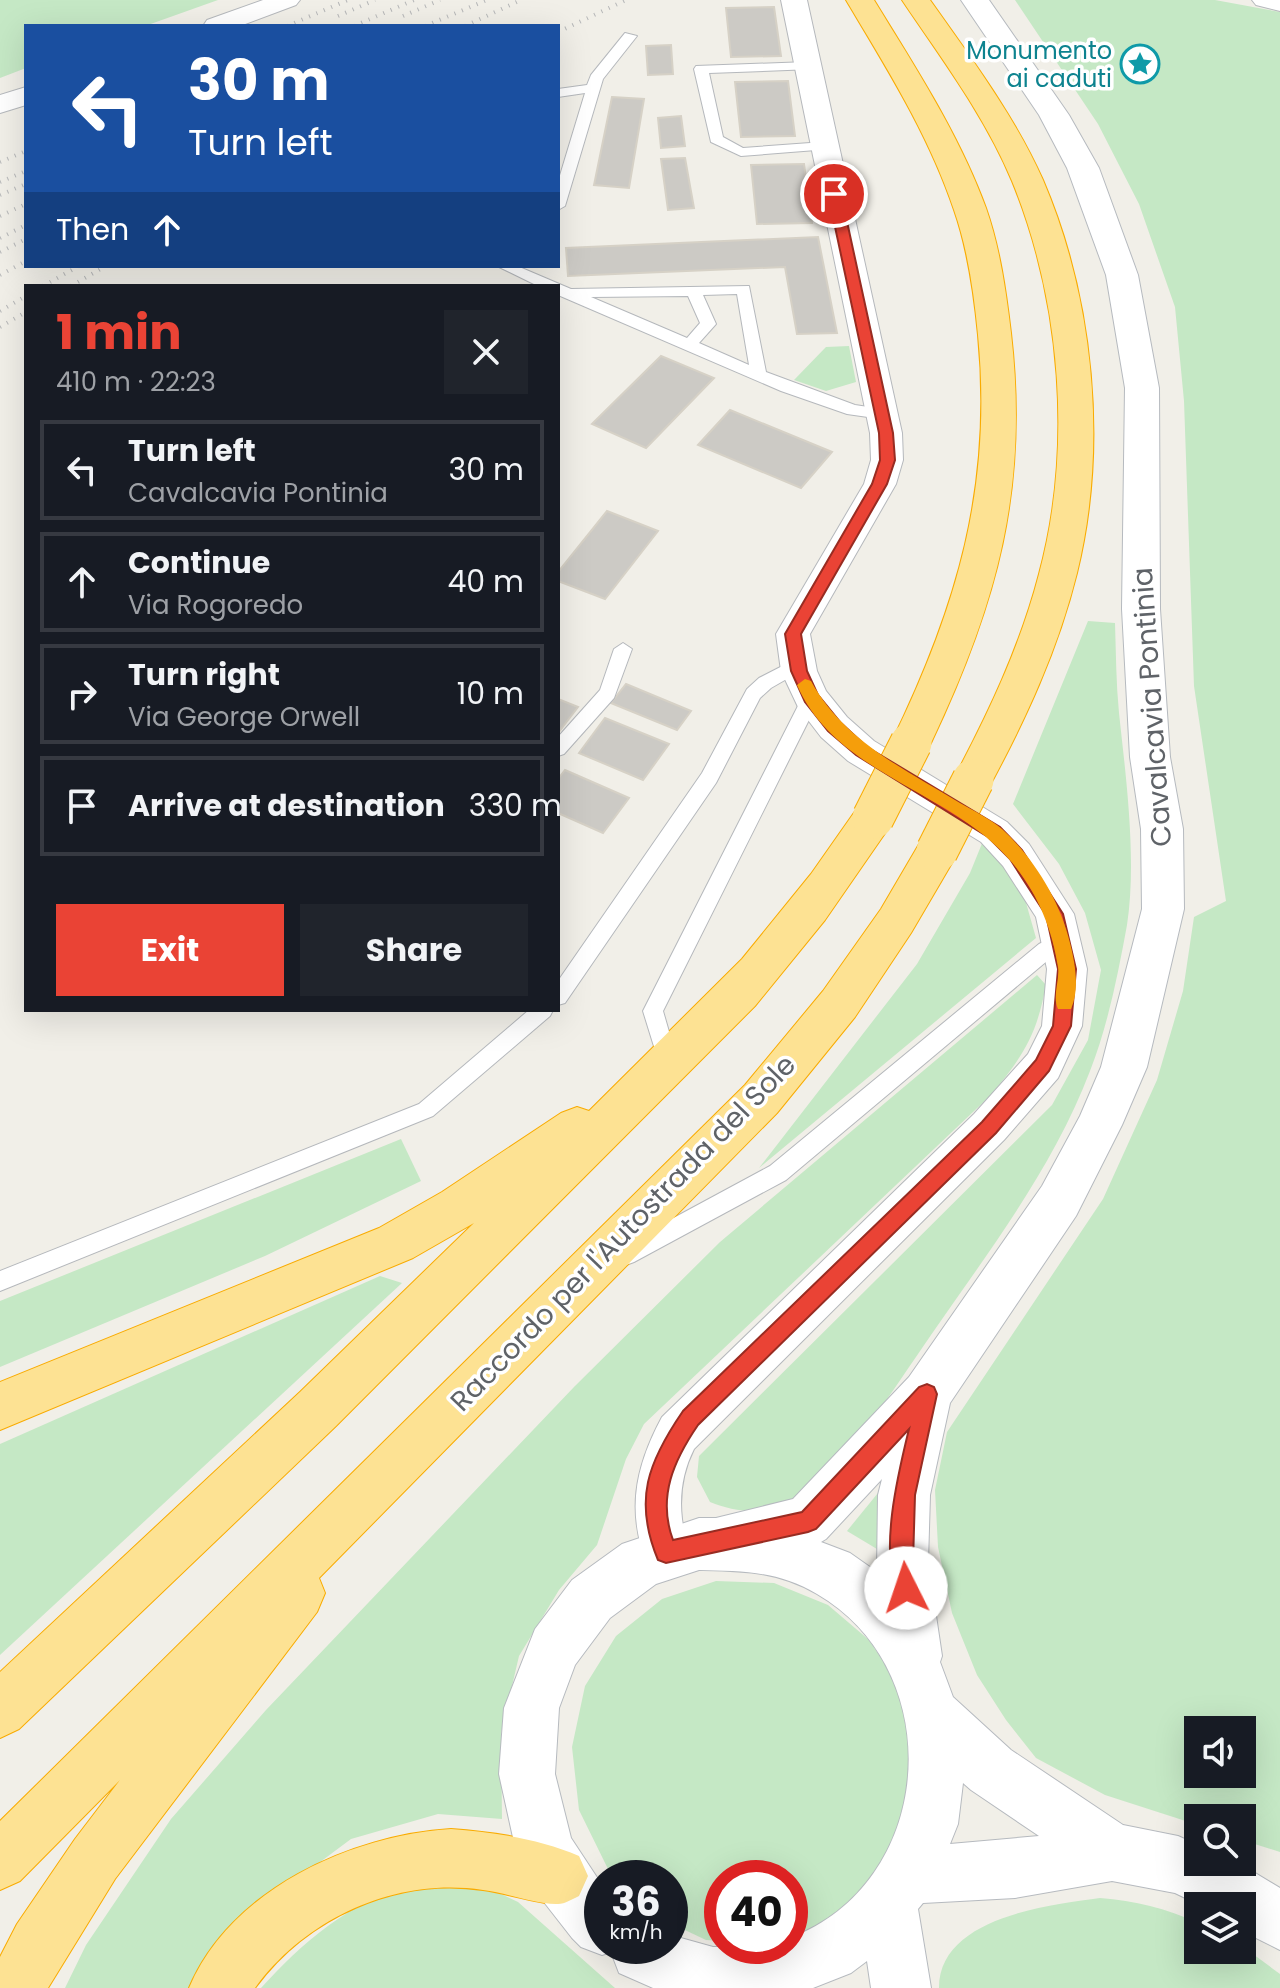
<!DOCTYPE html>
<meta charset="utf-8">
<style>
body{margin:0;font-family:Poppins,sans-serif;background:#20242c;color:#f1f3f6;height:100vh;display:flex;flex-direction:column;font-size:30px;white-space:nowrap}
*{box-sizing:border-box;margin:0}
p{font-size:26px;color:#9ea1a6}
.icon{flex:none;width:44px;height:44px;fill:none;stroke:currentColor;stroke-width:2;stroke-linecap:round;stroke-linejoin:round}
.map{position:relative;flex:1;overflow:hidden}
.side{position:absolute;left:24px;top:284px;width:536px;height:728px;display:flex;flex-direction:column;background:#171b24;border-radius:0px;box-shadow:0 8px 32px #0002}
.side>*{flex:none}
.hud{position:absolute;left:24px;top:24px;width:536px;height:244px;border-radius:0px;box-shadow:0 8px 32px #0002;background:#1a4fa0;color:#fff;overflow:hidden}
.controls{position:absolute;left:1184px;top:1716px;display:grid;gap:16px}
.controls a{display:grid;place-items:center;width:72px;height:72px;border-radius:0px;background:#171b24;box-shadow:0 8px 32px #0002;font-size:40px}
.speed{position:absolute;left:584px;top:1860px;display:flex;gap:16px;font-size:40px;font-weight:700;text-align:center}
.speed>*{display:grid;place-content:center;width:104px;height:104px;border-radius:50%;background:#171b24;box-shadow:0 8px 32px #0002;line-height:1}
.speed small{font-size:20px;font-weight:400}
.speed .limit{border:12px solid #d22;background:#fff;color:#111}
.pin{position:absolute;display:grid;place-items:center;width:68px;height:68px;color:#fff;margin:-34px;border:4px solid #fff;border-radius:50%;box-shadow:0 2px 8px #0007}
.me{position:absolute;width:88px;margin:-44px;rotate:356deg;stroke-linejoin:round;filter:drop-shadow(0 0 6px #0008)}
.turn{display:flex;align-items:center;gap:28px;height:168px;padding:0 32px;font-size:36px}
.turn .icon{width:104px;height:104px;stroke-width:2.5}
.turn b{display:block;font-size:56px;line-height:68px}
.then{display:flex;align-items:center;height:76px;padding:0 32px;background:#0003;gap:16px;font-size:30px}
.round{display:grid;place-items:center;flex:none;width:84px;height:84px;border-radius:0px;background:#20242c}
.summary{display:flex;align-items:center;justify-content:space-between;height:136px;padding:0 32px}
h1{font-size:48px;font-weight:700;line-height:60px;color:#ea4335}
.button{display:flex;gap:16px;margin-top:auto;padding:16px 32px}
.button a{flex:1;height:92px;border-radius:0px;background:#ea4335;color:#fff;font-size:32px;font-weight:700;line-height:92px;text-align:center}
.button a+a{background:#20242c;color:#f1f3f6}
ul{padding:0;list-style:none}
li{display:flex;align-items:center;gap:24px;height:100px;margin:0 16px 12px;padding:0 16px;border:4px solid #363941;border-radius:0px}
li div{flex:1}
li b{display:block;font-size:30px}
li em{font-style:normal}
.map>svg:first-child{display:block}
.green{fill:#c5e8c5;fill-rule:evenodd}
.building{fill:#cccac5;stroke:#d6d1c6;stroke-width:2}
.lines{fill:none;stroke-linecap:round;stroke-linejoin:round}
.lane-casing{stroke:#b5b8bc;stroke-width:2}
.street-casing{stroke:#b5b8bc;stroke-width:2}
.secondary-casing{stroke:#b6babf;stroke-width:2}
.highway-casing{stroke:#f9ab00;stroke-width:2}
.lane{fill:#fff;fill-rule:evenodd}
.street{fill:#fff;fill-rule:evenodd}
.secondary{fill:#fff;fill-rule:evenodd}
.highway{fill:#fde293;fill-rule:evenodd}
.rail{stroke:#b6b7b8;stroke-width:4;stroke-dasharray:1 7;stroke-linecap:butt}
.highway-bridge-casing{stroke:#f9ab00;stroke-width:43;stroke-linecap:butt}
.highway-bridge{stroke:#fde293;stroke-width:41}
.route{fill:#ea4335;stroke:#982c22;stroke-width:2}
.slow{fill:#f59e0b}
.labels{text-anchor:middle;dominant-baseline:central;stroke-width:7;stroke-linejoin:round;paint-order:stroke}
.far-culture-label{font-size:24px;fill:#0d838f;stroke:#fff;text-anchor:end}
.street-label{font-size:28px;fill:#5f6368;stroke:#fff}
</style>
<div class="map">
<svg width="1280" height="1988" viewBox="0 0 1280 1988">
<rect width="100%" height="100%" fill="#f1efe8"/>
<g class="green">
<polygon points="0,0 218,0 145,26 26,26 26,68 0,78"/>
<path d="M 1015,0 L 1215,0 L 1280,12 L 1280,1852 L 1242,1840 L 1242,1818 L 1198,1818 L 1198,1825 L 1105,1795 L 1036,1758 L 1006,1720 L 977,1675 L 952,1613 L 938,1547 L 935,1490 L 947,1432 L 1103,1199 L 1157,1080 L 1183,991 L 1194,917 L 1226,901 L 1194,686 L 1184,401 L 1175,307 L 1139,204 L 1098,124 ZM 1198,1730 L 1242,1730 L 1242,1774 L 1198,1774 Z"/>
<polygon points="849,346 856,382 826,391 794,380 826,347"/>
<path d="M 1088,621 L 1115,623 C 1116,653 1116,683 1119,713 C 1126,778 1137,860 1127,925 C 1118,974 1108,1025 1090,1071 C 1053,1168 989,1251 931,1335 C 892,1391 849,1463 791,1501 C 767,1517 735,1512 710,1502 L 697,1477 L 699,1456 L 1052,1105 L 1088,1040 L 1101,970 L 1085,913 L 1059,864 L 1013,804 Z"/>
<polygon points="983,841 1019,878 1036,938 759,1168 917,964 970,873"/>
<path d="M 1037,975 L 1046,985 C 1036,1037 1024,1054 992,1094 L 644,1424 L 626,1459 L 597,1545 L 559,1590 L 519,1656 L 501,1733 L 502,1819 L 438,1814 L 351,1839 L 253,1912 L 193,1988 L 65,1988 L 86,1945 L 171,1819 L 266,1710 L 574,1387 L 720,1242 Z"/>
<polygon points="401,1139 421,1181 265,1256 0,1367 0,1301"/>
<polygon points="380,1276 402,1283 0,1655 0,1444"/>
<polygon points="882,1488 882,1552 847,1531"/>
<polygon points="716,1581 774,1583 828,1605 869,1640 900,1686 917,1740 899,1852 818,1931 790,1938 790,1878 722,1878 722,1941 706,1940 670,1923 670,1878 617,1878 608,1869 579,1810 572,1747 585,1686 616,1636 662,1599"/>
<path d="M 476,1882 L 518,1902 L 615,1988 L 261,1988 C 300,1945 354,1896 414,1887 C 434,1883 455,1884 476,1882 Z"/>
<path d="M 1100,1898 C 1135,1901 1166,1908 1198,1923 L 1198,1950 L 1242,1950 L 1242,1946 L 1280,1974 L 1280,1988 L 939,1988 C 939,1918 1047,1905 1100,1898 Z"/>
</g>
<g class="building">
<polygon points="774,7 781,56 731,57 726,8"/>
<polygon points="671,45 673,74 648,75 646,46"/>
<polygon points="788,81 795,136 741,137 735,82"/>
<polygon points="612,97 644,99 629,188 594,185"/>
<polygon points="681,116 685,146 661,148 658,118"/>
<polygon points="685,158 694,208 668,210 661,159"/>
<polygon points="804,164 812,223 757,224 751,165"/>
<polygon points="818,237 837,333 797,334 785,267 568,276 566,248"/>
<polygon points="661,356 714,378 646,448 592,424"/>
<polygon points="730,410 832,452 801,488 698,445"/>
<polygon points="607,511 658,531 605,599 558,581 558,572"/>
<polygon points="626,684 691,711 677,730 611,703"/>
<polygon points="558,699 578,707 558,733"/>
<polygon points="605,718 669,744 643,780 579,753"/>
<polygon points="565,770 629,798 603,833 558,813 558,779"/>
</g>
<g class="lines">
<defs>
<g id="lane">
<polygon points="625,33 637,36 603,79 565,206 558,210 558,182 585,93 558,97 558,89 587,85 591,75"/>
<polygon points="808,62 813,63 813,69 709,73 723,137 743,148 824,142 831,146 829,149 741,156 711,142 694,69 696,66"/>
<path d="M 497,266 L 517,266 L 571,289 L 749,286 L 766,372 L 855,405 L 888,410 L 890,414 L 882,419 L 847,414 L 781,391 L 558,295 L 558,286 L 538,286 ZM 737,294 L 749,365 L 699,343 L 716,324 L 703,295 ZM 688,296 L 700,323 L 687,338 L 591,297 Z"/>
<polygon points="623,643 632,649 614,698 564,754 558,756 558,737 600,690 614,649"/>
<polygon points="798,658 807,664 804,669 771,688 760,698 716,783 565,1003 558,1005 558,981 702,773 747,689 759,678"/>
<polygon points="811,691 820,698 663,1011 678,1063 675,1069 668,1072 661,1069 643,1011 802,698"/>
<polygon points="1061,933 1068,935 1071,941 1068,947 1053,956 786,1180 634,1262 626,1265 618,1262 615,1255 618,1248 770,1166 1039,944"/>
<polygon points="529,1010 553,1010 550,1016 433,1116 0,1291 0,1271 419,1104"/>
</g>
<g id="street">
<polygon points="263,0 300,0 296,5 240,26 203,26 207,20"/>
<path d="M 781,0 L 807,0 L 902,433 L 903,460 L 896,484 L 810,634 L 817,671 L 826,691 L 847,717 L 874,741 L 1007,822 L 1029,844 L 1074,914 L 1087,969 L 1082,1026 L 1058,1078 L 1004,1140 L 694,1449 C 683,1471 679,1494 682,1519 C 685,1541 692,1547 683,1569 L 666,1576 L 649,1569 C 626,1514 634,1469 662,1417 L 974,1114 L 1028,1054 L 1042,1026 L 1047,969 L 1036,917 L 1003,866 L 981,842 L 848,761 L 821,737 L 798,707 L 781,671 L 776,634 L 864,484 L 871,460 L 870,433 Z"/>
<polygon points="1252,0 1280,0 1280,11 1256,5"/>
<polygon points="26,87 26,105 0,113 0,95"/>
</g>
<path id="secondary" d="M 961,0 L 989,0 L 1069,115 L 1099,168 L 1138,275 L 1159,388 L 1160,609 L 1170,757 L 1183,829 L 1184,909 L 1147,1067 L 1122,1125 L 1076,1216 L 950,1403 L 930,1495 L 928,1562 L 942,1656 L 940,1662 L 953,1697 L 1011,1750 L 1123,1825 L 1178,1836 L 1198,1845 L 1198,1862 L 1237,1862 L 1280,1888 L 1280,1950 L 1242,1931 L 1242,1906 L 1202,1906 L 1175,1893 L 1112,1881 L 1015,1898 L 923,1903 L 918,1909 L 931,1988 L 871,1988 L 867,1961 L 851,1973 L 813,1988 L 653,1988 L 619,1973 L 611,1952 L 602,1955 L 581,1947 L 572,1938 L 540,1897 L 514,1842 L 499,1774 L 504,1708 L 535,1629 L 572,1580 L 622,1544 L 699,1518 L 716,1518 L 793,1499 L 909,1377 L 1042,1186 L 1080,1116 L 1101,1067 L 1142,909 L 1141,829 L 1130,757 L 1122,609 L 1125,388 L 1106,275 L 1067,168 L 1039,115 ZM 882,1479 L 878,1495 L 877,1572 L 850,1553 L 821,1542 L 826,1539 ZM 699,1570 C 743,1571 778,1571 817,1594 C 950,1671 936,1883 790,1938 L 790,1946 L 713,1947 L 670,1935 L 670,1946 L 602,1946 L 602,1885 L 571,1838 L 555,1774 L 559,1708 L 575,1665 L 610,1618 L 656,1584 ZM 963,1783 L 971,1790 L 1039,1836 L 950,1844 L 958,1824 Z"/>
<g id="highway">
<path d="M 846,0 L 874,0 C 915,67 959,134 986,208 C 1000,248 1006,291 1011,333 C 1029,488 997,604 931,743 L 925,754 L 911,758 L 897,754 L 891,743 C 957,608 993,486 978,335 C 974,293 968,250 954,210 C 929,135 886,67 846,0 Z"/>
<path d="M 902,0 L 930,0 C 971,58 1014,115 1043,180 C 1094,299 1108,447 1077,573 C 1058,650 1025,721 987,791 L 973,796 L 959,791 L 953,780 C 988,714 1020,647 1039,574 C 1073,448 1061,301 1012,181 C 985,116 941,58 902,0 Z"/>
<polygon points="873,802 888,807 894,818 888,829 825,920 755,1006 336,1426 19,1729 0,1738 0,1672 300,1392 474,1223 413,1258 0,1430 0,1382 379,1228 442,1192 561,1113 577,1107 589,1111 742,959 811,874 858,807"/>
<polygon points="937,835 952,839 958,851 952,863 911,933 855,1017 777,1113 319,1578 325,1593 317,1612 115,1879 48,1988 0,1988 0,1957 17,1924 75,1839 120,1780 20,1881 0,1890 0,1821 745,1085 823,991 881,909 922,839"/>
<path d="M 451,1829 C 494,1832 540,1839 579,1856 L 588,1876 L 579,1896 C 572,1899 564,1905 556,1904 C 532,1903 507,1893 483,1890 C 397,1877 307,1917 255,1988 L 189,1988 C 230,1890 351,1835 451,1829 Z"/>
</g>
</defs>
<use href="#lane" class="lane-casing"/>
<use href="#street" class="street-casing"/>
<use href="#secondary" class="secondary-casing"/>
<use href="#highway" class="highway-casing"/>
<use href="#lane" class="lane"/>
<use href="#street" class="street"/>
<use href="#secondary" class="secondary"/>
<use href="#highway" class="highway"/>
<g class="rail">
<polyline points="338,16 375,0"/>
<polyline points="403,16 440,0"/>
<polyline points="287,26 348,0"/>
<polyline points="354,26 414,0"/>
<polyline points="425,26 487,0"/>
<polyline points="465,26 521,0"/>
<polyline points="558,32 626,0"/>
<polyline points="0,162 26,151"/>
<polyline points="0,182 26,171"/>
<polyline points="0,195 26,184"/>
<polyline points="0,216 26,204"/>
<polyline points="0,238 26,225"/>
<polyline points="0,252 26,239"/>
<polyline points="0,275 26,261"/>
<polyline points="43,286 79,266"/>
<polyline points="71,286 106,266"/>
<polyline points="0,311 26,296"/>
<polyline points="0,327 26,312"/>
</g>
<defs>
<g id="highway-bridge">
<polyline points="873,818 911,743"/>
<polyline points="937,851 973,780"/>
</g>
</defs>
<use href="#highway-bridge" class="highway-bridge-casing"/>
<use href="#highway-bridge" class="highway-bridge"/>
</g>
<path class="route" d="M 834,190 L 841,194 L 893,433 L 895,460 L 887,484 L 801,634 L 807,671 L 818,695 L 840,722 L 867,747 L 1000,827 L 1022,850 L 1063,914 L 1076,969 L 1071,1026 L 1049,1071 L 996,1133 L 698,1425 C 674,1460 657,1497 673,1540 L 802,1512 L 919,1387 L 927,1384 L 934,1387 L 937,1394 L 915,1495 L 913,1562 L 917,1588 L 913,1595 L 906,1599 L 898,1595 C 879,1551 898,1474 909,1429 L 816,1529 L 808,1532 L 666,1563 L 658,1560 C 633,1500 648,1462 683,1411 L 982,1122 L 1036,1060 L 1053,1026 L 1058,969 L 1046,915 L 1010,859 L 988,837 L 856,755 L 828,731 L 805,702 L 791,671 L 785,634 L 872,484 L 880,460 L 879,433 L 828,194 Z"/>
<path class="slow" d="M 805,679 L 811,681 C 843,740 904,769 960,803 C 974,811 990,819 1002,829 C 1034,858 1060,901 1070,943 C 1075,963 1080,989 1071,1009 L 1058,1009 C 1052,996 1060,980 1058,967 C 1052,927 1035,887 1007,857 C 946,789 836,774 797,685 Z"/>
<defs>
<symbol id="sight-ring" viewBox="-11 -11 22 22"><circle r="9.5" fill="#fff" stroke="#0f9aa8" stroke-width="1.5"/><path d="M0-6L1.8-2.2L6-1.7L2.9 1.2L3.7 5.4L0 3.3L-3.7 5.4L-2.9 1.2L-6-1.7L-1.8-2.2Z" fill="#0f9aa8"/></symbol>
</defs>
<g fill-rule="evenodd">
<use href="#sight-ring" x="1118" y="42" width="44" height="44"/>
</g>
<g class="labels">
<g class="far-culture-label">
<text x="1112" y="50">Monumento<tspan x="1112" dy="28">ai caduti</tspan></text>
</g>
<g class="street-label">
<text transform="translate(1152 707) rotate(-94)">Cavalcavia Pontinia</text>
<text transform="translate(623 1233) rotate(-46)">Raccordo per l'Autostrada del Sole</text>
</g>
</g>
</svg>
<div class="controls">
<a><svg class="icon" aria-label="sound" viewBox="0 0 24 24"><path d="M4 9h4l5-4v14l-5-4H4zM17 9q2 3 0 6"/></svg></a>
<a><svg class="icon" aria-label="search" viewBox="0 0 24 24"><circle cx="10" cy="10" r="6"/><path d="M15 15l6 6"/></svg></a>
<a><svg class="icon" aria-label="layers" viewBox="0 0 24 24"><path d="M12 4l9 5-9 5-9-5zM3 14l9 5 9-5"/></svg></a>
</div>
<div class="speed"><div>36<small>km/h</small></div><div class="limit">40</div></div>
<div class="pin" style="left:834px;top:194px;background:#d93025"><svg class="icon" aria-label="arrive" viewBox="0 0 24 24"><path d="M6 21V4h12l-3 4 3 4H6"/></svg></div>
<svg class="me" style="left:906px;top:1588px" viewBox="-20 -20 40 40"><circle r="19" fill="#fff"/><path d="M0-13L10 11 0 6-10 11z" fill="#ea4335"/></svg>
<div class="hud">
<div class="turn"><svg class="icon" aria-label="left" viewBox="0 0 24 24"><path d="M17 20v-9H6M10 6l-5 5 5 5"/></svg><div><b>30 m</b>Turn left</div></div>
<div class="then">Then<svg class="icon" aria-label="ahead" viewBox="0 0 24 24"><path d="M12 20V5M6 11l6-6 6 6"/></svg></div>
</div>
<section class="side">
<div class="summary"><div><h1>1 min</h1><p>410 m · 22:23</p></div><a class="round"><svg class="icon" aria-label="close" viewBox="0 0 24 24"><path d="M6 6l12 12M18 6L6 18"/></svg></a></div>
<ul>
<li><svg class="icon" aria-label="left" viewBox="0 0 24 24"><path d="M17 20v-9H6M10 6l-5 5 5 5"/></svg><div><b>Turn left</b><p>Cavalcavia Pontinia</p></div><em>30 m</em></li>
<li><svg class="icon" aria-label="ahead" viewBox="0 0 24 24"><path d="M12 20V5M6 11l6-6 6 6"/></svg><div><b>Continue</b><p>Via Rogoredo</p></div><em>40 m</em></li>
<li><svg class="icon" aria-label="right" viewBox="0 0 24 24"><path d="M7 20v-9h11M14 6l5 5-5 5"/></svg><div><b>Turn right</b><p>Via George Orwell</p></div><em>10 m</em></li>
<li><svg class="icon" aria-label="arrive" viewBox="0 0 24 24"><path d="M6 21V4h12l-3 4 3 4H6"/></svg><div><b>Arrive at destination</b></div><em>330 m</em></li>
</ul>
<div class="button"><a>Exit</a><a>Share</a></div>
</section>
</div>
